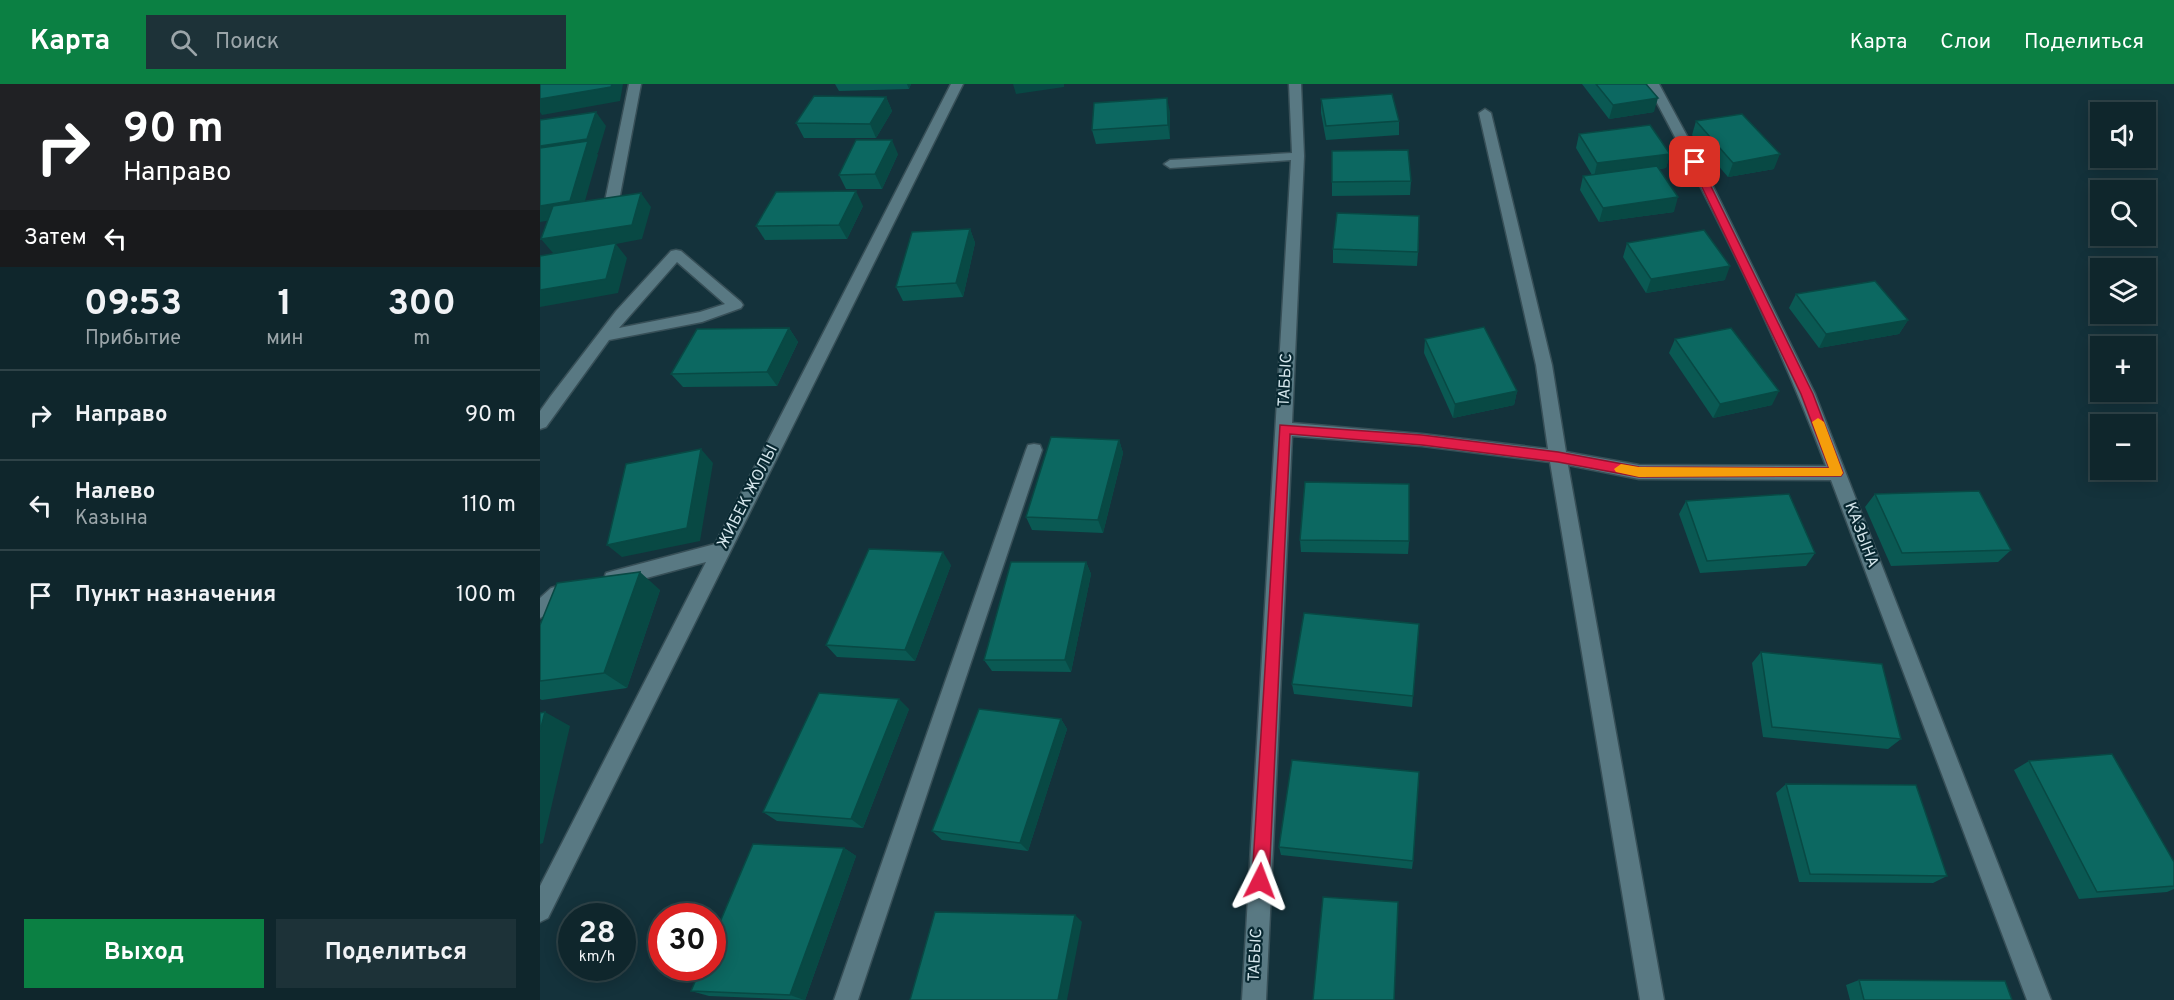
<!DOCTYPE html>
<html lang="ru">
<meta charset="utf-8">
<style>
body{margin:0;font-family:Overpass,sans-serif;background:#1d3238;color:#f1f3f6;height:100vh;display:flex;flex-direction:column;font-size:22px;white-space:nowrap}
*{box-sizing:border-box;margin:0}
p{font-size:20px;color:#9ba5a9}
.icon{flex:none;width:33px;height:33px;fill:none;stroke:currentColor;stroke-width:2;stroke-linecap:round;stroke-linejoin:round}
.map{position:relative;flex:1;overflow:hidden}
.details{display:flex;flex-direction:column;background:#0f262c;width:540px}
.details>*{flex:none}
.banner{background:#202124;color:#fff;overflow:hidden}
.tools{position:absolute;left:1550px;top:18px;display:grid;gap:12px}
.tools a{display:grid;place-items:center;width:66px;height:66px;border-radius:0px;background:#0f262c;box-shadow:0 3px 15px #0003,0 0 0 2px #2f4348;font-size:30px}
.speed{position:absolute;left:18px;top:819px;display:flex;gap:12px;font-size:30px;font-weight:700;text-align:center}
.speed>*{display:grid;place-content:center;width:78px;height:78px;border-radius:50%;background:#0f262c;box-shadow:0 3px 15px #0003,0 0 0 2px #2f4348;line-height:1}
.speed small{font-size:15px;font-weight:400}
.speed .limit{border:9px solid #d22;background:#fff;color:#111}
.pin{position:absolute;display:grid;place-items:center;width:51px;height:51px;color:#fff;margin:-26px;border-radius:12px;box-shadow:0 3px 9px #0006}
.me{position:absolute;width:66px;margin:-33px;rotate:3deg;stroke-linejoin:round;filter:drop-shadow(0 0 4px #0008)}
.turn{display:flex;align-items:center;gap:21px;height:126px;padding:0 24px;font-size:27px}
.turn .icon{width:78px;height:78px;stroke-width:2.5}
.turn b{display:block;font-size:42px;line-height:51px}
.then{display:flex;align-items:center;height:57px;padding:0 24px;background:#0003;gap:12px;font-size:22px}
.eta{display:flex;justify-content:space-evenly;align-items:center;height:102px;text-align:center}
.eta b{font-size:36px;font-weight:700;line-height:42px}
.button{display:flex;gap:12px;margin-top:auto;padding:12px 24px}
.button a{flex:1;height:69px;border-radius:0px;background:#0b8043;color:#fff;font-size:24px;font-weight:700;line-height:69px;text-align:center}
.button a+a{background:#1d3238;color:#f1f3f6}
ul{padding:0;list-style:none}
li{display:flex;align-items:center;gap:18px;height:90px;padding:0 24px;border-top:2px solid #2f4348}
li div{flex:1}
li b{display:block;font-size:22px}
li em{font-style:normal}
header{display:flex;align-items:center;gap:36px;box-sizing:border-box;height:84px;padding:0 30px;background:#0b8043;color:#fff}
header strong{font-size:28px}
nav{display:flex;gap:33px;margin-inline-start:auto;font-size:21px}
.search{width:420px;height:54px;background:#1d3238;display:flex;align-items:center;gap:15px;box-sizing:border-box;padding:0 21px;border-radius:0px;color:#9ba5a9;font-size:22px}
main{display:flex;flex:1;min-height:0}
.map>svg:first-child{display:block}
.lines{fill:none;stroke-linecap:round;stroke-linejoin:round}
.street-casing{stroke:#374f57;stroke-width:3}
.street{fill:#597983;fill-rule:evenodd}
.wall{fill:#0a5953}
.shaded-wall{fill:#084944}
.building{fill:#0c6861;stroke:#084944;stroke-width:1.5}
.route{fill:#e11d48;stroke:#92132f;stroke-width:1.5}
.slow{fill:#f59e0b}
.labels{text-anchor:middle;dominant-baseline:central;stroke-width:4.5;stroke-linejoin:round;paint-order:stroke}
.street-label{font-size:16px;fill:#d5e6ec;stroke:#082831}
</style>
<header>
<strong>Карта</strong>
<div class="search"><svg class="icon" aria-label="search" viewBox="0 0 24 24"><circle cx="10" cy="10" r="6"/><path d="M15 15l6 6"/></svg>Поиск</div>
<nav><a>Карта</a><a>Слои</a><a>Поделиться</a></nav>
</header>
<main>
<section class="details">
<div class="banner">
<div class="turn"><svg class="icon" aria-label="right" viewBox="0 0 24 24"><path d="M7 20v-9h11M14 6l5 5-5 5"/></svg><div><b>90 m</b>Направо</div></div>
<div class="then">Затем<svg class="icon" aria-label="left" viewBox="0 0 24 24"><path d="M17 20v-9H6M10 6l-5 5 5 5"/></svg></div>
</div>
<div class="eta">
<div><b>09:53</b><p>Прибытие</p></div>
<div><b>1</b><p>мин</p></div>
<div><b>300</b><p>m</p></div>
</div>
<ul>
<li><svg class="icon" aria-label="right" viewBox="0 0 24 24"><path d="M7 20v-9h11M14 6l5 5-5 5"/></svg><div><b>Направо</b></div><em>90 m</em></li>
<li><svg class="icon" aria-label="left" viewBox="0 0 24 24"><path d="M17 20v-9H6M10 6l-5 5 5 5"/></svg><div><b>Налево</b><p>Казына</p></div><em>110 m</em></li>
<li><svg class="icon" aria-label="arrive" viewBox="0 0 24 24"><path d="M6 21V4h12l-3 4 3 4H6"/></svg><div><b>Пункт назначения</b></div><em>100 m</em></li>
</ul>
<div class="button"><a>Выход</a><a>Поделиться</a></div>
</section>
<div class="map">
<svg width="1634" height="916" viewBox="0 0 1634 916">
<rect width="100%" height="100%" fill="#14323b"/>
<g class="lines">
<defs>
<g id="street">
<polygon points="89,0 101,0 78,122 71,126 64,122"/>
<polygon points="411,0 423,0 8,834 0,838 0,802 166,478 73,503 66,501 64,495 66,489 73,487 175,460"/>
<path d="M 749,0 L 761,0 L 764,72 L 752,339 L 882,350 L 1008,365 L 996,281 L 939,29 L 945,25 L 951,29 L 1012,281 L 1026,368 L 1099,381 L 1286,382 C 1237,251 1173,124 1107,0 L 1119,0 L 1161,78 L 1275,310 L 1511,916 L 1487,916 L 1291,396 L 1099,395 L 1028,381 L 1124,916 L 1100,916 L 1010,378 L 882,362 L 752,352 L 726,916 L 702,916 L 751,76 L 630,84 L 624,80 L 630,76 L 752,69 Z"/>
<path d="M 136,166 L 141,167 L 201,218 L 203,221 L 201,224 L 162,238 L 69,256 L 6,343 L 0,345 L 0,327 L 10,313 L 76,227 L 131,167 ZM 137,178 L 185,220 L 160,228 L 79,244 Z"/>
<polygon points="494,360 500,361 502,366 318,916 294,916 486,366 488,361"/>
<path d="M 29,499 L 36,501 L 38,507 L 36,513 C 22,518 14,529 0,534 L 0,514 L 11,504 Z"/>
</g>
</defs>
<use href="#street" class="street-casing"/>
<use href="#street" class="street"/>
</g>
<g class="wall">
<polygon points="295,0 371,0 369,5 299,7"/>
<polygon points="1042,0 1106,0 1114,28 1069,35"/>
<polygon points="346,13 352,27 336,54 264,54 256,39"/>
<polygon points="781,15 859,37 859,51 786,56 781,29"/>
<polygon points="630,28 630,55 556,60 552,46"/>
<polygon points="1156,37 1234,85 1188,93 1152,51"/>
<polygon points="1039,50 1130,70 1126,84 1119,85 1134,128 1059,138 1040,106 1043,92 1052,91 1036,64"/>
<polygon points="358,70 342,105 306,105 299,91"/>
<polygon points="871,97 870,111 792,112 792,98"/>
<polygon points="323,122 307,155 225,156 216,142"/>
<polygon points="430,145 435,159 423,213 363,217 356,203"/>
<polygon points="1087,159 1185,196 1106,209 1083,173"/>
<polygon points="793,165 878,168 877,182 793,179"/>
<polygon points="1256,210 1368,236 1359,250 1279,264 1249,224"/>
<polygon points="249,244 258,258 237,302 143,303 131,290"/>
<polygon points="885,255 977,307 974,321 913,334 884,269"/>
<polygon points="1135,255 1232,321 1173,334 1129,269"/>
<polygon points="579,356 583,369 563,449 492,446 486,433"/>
<polygon points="1335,410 1471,466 1458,478 1351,482 1325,423"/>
<polygon points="1146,417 1275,469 1266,482 1160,489 1139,430"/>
<polygon points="760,456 869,457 868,470 761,468"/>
<polygon points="546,478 551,490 531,588 452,587 444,576"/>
<polygon points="411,481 375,577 297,573 286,561"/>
<polygon points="120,506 87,604 2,616 0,615 0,541"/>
<polygon points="879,540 872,623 754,610 752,600"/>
<polygon points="1221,568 1361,655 1348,665 1223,653 1212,579"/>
<polygon points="369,625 323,744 237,737 223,728"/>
<polygon points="521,635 527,645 488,767 402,756 392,747"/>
<polygon points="1489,677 1634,778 1634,805 1627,808 1539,815 1474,686"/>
<polygon points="1246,700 1407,792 1393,799 1259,798 1236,709"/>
<polygon points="739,763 873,777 872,785 741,771"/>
<polygon points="304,764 316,772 265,916 169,912 151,907"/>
<polygon points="1319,896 1472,916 1310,916 1306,901"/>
</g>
<g class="shaded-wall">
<polygon points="72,0 83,0 80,17 2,31 0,28 0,15"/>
<polygon points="367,0 371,0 369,5"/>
<polygon points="473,0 524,0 524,3 476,10"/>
<polygon points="346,13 352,27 336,54 330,40"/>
<polygon points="627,14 630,28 630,55 628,41"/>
<polygon points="1118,14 1114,28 1069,35 1073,21"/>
<polygon points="56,28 66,42 58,69 57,69 58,71 41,131 0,138 0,62"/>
<polygon points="352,56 358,70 342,105 335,90"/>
<polygon points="1130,70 1126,84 1054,93 1057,79"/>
<polygon points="1240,70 1234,85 1188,93 1193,79"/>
<polygon points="316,107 323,122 307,155 299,141"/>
<polygon points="101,109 111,123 102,155 76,160 87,174 78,209 0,223 0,206 13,169 1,155"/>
<polygon points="1138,113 1134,128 1059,138 1063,124"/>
<polygon points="430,145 435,159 423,213 416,199"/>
<polygon points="1190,182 1185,196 1106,209 1111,195"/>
<polygon points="1368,236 1359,250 1279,264 1286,250"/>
<polygon points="249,244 258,258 237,302 227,288"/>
<polygon points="977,307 974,321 913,334 915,320"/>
<polygon points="1239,307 1232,321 1173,334 1180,320"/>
<polygon points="579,356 583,369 563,449 558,436"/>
<polygon points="161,365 173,379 160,457 82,473 67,461"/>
<polygon points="403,468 411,481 375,577 365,566"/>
<polygon points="546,478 551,490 531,588 525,576"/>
<polygon points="100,488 120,506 87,604 64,589"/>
<polygon points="359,615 369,625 323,744 311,735"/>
<polygon points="5,628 30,642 3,759 0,760 0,647"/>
<polygon points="521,635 527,645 488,767 480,759"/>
<polygon points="304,764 316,772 265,916 264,916 250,911"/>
<polygon points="535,831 542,838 527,916 518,916"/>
</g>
<g class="building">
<polygon points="0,0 72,0 71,3 0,15"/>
<polygon points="1056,0 1106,0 1118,14 1073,21"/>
<polygon points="852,10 859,37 786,42 781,15"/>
<polygon points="274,12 346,13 330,40 256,39"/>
<polygon points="627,14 628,41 552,46 554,19"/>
<polygon points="56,28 47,55 0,62 0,36"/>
<polygon points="1202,30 1240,70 1193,79 1156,37"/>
<polygon points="1110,41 1130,70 1057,79 1039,50"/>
<polygon points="316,56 352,56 335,90 299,91"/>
<polygon points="48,57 30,117 0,122 0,64"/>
<polygon points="868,66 871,97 792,98 792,67"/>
<polygon points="1117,82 1138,113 1063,124 1043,92"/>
<polygon points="316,107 299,141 216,142 236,108"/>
<polygon points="101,109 92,141 1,155 13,122"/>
<polygon points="797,129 879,132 878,168 793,165"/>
<polygon points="430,145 416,199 356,203 372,148"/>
<polygon points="1164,146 1190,182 1111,195 1087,159"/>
<polygon points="76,159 66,195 0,206 0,172"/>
<polygon points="1335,197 1368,236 1286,250 1256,210"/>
<polygon points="944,243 977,307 915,320 885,255"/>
<polygon points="249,244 227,288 131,290 157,245"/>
<polygon points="1191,244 1239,307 1180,320 1135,255"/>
<polygon points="511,353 579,356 558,436 486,433"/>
<polygon points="161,365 147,444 67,461 86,380"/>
<polygon points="765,398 869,400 869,457 760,456"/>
<polygon points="1439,407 1471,466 1362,469 1335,410"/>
<polygon points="1249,410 1275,469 1167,477 1146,417"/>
<polygon points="329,465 403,468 365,566 286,561"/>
<polygon points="471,478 546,478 525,576 444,576"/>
<polygon points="100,488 64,589 0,597 0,541 17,499"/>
<polygon points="764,529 879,540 873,612 752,600"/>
<polygon points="1221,568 1342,580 1361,655 1232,643"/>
<polygon points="279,609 359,615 311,735 223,728"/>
<polygon points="439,625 521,635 480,759 392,747"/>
<polygon points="5,628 0,647 0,629"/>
<polygon points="1572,670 1634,778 1634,802 1557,808 1489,677"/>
<polygon points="752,676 879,688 873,777 739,763"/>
<polygon points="1246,700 1376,701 1407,792 1270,790"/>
<polygon points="213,760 304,764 250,911 151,907 161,884 172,884 172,857"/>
<polygon points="783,813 858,818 854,916 773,916"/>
<polygon points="395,828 535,831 518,916 370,916"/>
<polygon points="1319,896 1465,897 1472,916 1324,916"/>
</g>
<polygon class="route" points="1155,75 1159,78 1273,310 1303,389 1301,392 1099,393 1018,378 882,361 750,350 729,797 726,803 720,806 714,803 712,797 740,341 882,351 1018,368 1099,383 1289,384 1261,310 1150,78"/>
<polygon class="slow" points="1278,334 1284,338 1303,389 1301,392 1099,393 1076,388 1074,385 1081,380 1099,383 1289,384 1272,338"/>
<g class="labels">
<g class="street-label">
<text transform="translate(746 296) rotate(-87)">ТАБЫС</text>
<text transform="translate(208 413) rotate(-63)">ЖИБЕК ЖОЛЫ</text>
<text transform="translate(1321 451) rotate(69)">КАЗЫНА</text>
<text transform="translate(716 871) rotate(-87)">ТАБЫС</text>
</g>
</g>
</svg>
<div class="tools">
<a><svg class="icon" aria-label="sound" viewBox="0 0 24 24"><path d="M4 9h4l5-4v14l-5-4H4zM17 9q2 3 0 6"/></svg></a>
<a><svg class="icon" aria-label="search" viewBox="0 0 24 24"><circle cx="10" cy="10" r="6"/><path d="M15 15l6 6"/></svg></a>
<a><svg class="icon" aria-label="layers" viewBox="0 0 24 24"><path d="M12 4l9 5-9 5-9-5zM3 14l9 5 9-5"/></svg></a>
<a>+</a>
<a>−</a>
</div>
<div class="speed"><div>28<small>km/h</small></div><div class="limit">30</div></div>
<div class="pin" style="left:1155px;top:78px;background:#d93025"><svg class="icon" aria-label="arrive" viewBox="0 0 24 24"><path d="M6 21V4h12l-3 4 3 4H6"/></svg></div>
<svg class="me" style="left:720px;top:797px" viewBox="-20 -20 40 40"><path d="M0-17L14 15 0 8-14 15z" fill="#e11d48" stroke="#fff" stroke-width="4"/></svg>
</div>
</main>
